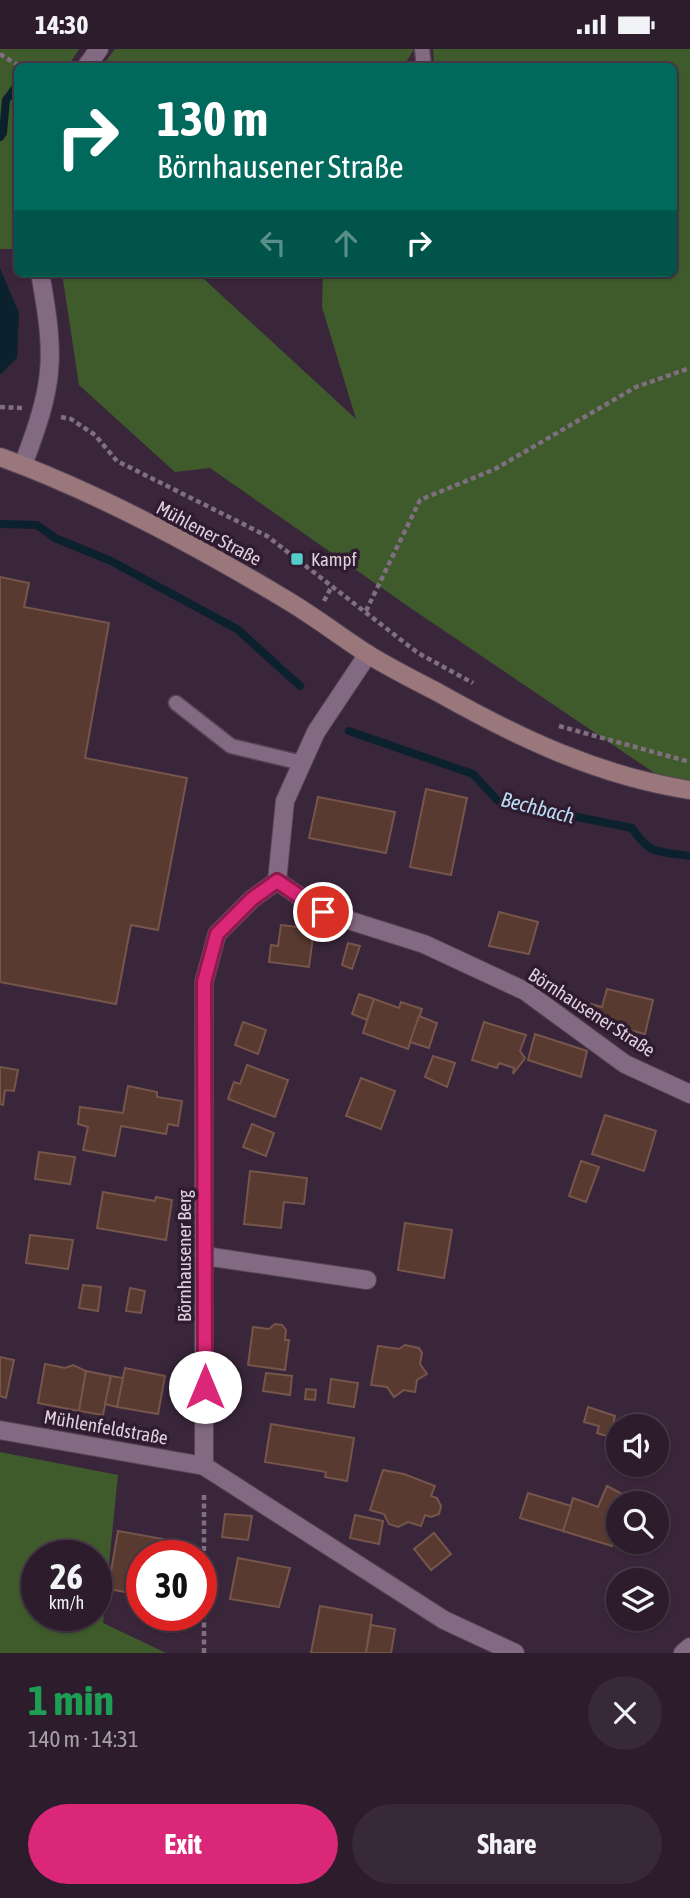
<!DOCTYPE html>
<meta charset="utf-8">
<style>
body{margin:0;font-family:"Asap Condensed",sans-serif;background:#382938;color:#f1f3f6;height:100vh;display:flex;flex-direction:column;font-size:26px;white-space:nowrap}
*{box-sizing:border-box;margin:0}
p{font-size:23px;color:#a6a1a9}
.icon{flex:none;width:38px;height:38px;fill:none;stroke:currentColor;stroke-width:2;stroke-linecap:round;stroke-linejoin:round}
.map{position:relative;height:1604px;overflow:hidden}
.details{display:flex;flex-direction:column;background:#2c1c2c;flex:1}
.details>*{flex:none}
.top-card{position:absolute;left:14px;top:14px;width:663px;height:214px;border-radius:10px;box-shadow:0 2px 5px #0004,0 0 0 2px #483a48;background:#00695c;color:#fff;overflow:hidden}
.fabs{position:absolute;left:606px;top:1365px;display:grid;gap:14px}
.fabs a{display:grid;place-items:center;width:63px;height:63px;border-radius:50%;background:#2c1c2c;box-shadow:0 2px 5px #0004,0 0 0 2px #483a48;font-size:35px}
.speed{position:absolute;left:21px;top:1491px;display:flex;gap:14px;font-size:35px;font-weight:700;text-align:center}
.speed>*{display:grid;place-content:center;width:91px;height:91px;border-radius:50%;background:#2c1c2c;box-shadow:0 2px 5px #0004,0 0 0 2px #483a48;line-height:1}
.speed small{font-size:18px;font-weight:400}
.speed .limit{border:10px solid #d22;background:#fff;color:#111}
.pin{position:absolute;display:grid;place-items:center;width:60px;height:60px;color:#fff;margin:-30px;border:4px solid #fff;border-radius:50%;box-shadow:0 2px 7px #0007}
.me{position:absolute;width:77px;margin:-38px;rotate:0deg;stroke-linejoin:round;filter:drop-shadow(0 0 5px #0008)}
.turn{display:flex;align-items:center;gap:24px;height:147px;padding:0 28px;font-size:32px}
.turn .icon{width:91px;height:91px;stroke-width:2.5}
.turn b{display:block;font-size:49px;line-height:60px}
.lanes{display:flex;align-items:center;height:66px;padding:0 28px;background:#0003;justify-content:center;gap:35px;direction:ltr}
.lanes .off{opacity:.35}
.round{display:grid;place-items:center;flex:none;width:74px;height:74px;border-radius:37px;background:#382938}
.summary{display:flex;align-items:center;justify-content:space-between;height:119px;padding:0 28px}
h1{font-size:42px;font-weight:700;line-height:52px;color:#1e9e55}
.action{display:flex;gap:14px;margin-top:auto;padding:14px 28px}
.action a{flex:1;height:80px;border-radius:42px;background:#db2777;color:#fff;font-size:28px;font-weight:700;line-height:80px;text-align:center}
.action a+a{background:#382938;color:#f1f3f6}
.status{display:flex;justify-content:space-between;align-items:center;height:49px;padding:0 35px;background:#2c1c2c;direction:ltr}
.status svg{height:19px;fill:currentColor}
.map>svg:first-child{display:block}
.green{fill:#3f5b2c;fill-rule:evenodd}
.water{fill:#0b212e}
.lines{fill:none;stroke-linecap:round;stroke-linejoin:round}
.stream{stroke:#0b212e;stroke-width:8}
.building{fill:#583a30;stroke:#76554b;stroke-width:2}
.lane-casing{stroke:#564456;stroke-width:17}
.street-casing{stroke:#564456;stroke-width:20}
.secondary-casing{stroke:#564456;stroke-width:20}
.path{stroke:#806f81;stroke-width:4.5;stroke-dasharray:5 3.5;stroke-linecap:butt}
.lane{stroke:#826a83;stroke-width:14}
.street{stroke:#826a83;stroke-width:18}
.secondary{stroke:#9a777b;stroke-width:18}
.route-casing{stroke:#8e194d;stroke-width:18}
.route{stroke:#db2777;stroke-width:12}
.poi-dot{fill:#54cdc8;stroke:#301c30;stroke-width:2.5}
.labels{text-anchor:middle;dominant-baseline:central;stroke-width:7;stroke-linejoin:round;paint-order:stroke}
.street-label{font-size:19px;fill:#ded0de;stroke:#301c30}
.poi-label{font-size:19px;fill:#ded0de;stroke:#301c30;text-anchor:start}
.water-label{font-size:21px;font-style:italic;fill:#b9ddf4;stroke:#301c30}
</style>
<div class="status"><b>14:30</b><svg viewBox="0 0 49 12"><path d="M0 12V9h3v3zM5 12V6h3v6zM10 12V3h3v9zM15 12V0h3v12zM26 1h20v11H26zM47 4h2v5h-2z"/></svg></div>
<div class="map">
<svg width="690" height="1604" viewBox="0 0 690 1604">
<rect width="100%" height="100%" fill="#3a263b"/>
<g class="green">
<polygon points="0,0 79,0 68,17 18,18 18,173 14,200 0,200"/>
<polygon points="115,0 414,0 404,17 102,17"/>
<polygon points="433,0 690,0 690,748 412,560 210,419 175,423 79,336 62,224 204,224 204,230 356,370 322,258 323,224 674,224 674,18 434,17"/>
<path d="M 0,1403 L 118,1426 L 103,1574 L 166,1604 L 0,1604 ZM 37,1507 L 96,1507 L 96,1566 L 37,1566 Z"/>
</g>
<polygon class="water" points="0,219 19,264 17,309 0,326"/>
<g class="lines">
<g class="stream">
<polyline points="0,88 3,84 6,51 16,38"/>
<polyline points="0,475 37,476 55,489 111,512 237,580 300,637"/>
<path d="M 349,682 L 473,725 L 498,752 L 632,779 C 650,807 660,802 690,807"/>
</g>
</g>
<g class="building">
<polygon points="0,528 29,534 24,558 109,574 85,709 187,729 158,881 131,876 116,955 0,933"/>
<polygon points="426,740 467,749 451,826 410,818"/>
<polygon points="318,748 395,763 386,804 309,789"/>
<polygon points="499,863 538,873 529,905 489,897"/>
<polygon points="306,874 314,880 309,918 269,913 271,896 278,897 281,876 298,878"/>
<polygon points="348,894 360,897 352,920 342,916"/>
<polygon points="607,940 653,951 645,985 587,970 591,955 602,958"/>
<polygon points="359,945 374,950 367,971 352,965"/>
<polygon points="374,950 399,959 401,953 422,960 408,1000 363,984"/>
<polygon points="419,967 437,974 429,999 410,993"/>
<polygon points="243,973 266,981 258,1005 235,996"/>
<polygon points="484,973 526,986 520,1002 525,1009 513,1025 514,1019 499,1014 497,1019 472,1011"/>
<polygon points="535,985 587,1002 581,1028 528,1011"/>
<polygon points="433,1007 455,1014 447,1038 425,1028"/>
<polygon points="247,1016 288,1031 275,1068 228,1050 234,1033 240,1035"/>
<polygon points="0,1018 18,1021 14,1042 5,1041 3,1056 0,1055"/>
<polygon points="361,1029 395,1042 381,1080 346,1067"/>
<polygon points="128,1037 157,1043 157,1048 182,1052 178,1077 168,1075 166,1085 121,1077 115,1107 83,1101 88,1078 78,1075 80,1058 123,1064"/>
<polygon points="605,1066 656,1082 644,1122 592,1105"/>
<polygon points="252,1075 274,1084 266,1107 243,1098"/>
<polygon points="39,1103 75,1108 70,1135 35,1130"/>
<polygon points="581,1112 599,1118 586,1153 569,1147"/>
<polygon points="250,1122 307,1129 304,1155 284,1153 281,1179 244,1175"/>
<polygon points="103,1143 155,1152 156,1148 172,1151 166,1191 97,1179"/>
<polygon points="405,1174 452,1181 444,1229 398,1221"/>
<polygon points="30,1186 73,1191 68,1220 26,1214"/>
<polygon points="83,1236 101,1238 98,1262 79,1259"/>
<polygon points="130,1239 145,1242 141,1264 126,1262"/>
<polygon points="275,1275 282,1276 286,1281 285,1291 289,1291 285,1321 248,1316 253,1278 269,1280"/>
<polygon points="405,1296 419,1299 422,1304 420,1315 427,1325 417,1331 415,1343 404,1341 394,1348 387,1338 371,1336 378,1297 399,1300"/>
<polygon points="0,1308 14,1311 6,1349 0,1347"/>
<polygon points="45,1315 65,1319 73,1316 86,1322 79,1362 38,1354"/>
<polygon points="125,1319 165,1327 158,1365 117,1358"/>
<polygon points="86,1322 111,1327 103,1366 79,1362"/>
<polygon points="266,1324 292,1327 290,1346 263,1342"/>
<polygon points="111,1327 123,1329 117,1358 105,1355"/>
<polygon points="331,1330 358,1334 354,1358 328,1354"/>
<polygon points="306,1340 316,1341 315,1351 305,1350"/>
<polygon points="588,1358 615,1367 610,1388 597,1384 599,1377 584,1373"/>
<polygon points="271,1375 354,1389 347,1432 325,1428 326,1423 265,1413"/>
<polygon points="383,1421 404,1425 435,1437 431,1447 437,1449 441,1457 439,1465 431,1468 425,1466 421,1477 408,1473 398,1478 389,1475 384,1465 370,1461"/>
<polygon points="607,1437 626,1447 624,1454 618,1454 618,1475 612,1497 563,1482 573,1449 598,1458"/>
<polygon points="528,1444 571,1457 563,1482 520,1469"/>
<polygon points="225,1465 252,1467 248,1491 222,1488"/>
<polygon points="355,1466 383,1472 379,1495 350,1489"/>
<polygon points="118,1482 163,1490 160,1507 142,1507 142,1546 108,1540"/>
<polygon points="434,1484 451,1505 431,1521 414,1500"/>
<polygon points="238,1509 290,1519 279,1558 230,1550"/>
<polygon points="320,1557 372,1566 366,1604 311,1604"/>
<polygon points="371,1576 395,1580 391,1604 366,1604"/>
</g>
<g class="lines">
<defs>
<g id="lane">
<polyline points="422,0 424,18"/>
<polyline points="176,654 231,697 302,714"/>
</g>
<g id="street">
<polyline points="86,18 99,0"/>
<path d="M 23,416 C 54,334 56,311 40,224"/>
<polyline points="368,605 316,683 285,752 277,832 323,863 424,895 525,942 625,1015 690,1045"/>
<polyline points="205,1207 367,1231"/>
<polyline points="0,1381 204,1417 444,1571 515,1604"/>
<polyline points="204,1417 204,933 217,885 252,850 277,832"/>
<polyline points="683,1604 690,1598"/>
</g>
<path id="secondary" d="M 0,408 C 99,444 195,496 285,550 C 314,567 341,588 369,606 C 392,620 416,632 439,644 C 519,689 599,727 690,741"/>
</defs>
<use href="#lane" class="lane-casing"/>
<use href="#street" class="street-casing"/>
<use href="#secondary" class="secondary-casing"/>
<g class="path">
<polyline points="0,5 21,18"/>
<polyline points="0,358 22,359"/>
<polyline points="61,368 71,370 95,386 117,412 267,487 418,604 473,634"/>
<polyline points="324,552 332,537"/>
<polyline points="366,562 420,451 495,420 636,338 690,319"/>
<polyline points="559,677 690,713"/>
<polyline points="204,1604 204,1444"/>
</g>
<use href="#lane" class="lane"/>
<use href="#street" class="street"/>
<use href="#secondary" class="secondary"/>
</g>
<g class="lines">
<defs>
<polyline id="route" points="205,1338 204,933 217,885 252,850 277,832 323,863"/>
</defs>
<use href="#route" class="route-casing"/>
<use href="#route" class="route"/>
</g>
<rect class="poi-dot" x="290" y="503" width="14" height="14" rx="3.5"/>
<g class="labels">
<g class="street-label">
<text transform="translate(209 484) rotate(28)">Mühlener Straße</text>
<text transform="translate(592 963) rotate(33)">Börnhausener Straße</text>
<text transform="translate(184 1207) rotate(-90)">Börnhausener Berg</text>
<text transform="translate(106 1378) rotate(10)">Mühlenfeldstraße</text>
</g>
<g class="poi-label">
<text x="311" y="510">Kampf</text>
</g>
<g class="water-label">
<text transform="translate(538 758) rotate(14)">Bechbach</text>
</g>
</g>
</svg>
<div class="fabs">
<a><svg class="icon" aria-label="sound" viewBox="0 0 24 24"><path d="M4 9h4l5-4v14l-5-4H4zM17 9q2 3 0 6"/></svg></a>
<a><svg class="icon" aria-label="search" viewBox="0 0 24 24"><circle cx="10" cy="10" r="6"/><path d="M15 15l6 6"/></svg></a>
<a><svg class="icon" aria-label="layers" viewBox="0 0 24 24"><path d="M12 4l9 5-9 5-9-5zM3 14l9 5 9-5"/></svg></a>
</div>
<div class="speed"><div>26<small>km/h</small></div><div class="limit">30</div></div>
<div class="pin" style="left:323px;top:863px;background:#d93025"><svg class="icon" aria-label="arrive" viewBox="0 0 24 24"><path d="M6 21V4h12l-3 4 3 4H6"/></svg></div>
<svg class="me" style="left:205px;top:1338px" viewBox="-20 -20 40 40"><circle r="19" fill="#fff"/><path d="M0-13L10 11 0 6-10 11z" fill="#db2777"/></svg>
<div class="top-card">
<div class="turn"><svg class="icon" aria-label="right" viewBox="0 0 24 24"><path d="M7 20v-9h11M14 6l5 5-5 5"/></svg><div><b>130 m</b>Börnhausener Straße</div></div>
<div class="lanes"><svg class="icon off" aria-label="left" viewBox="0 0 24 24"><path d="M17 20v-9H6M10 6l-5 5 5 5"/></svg><svg class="icon off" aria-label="ahead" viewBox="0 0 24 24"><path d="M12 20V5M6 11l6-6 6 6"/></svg><svg class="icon" aria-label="right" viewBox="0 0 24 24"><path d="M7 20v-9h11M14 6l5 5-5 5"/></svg></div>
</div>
</div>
<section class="details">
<div class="summary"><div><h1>1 min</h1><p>140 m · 14:31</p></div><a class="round"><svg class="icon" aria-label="close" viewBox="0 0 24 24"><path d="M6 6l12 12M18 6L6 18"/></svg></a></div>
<div class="action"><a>Exit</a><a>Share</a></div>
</section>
